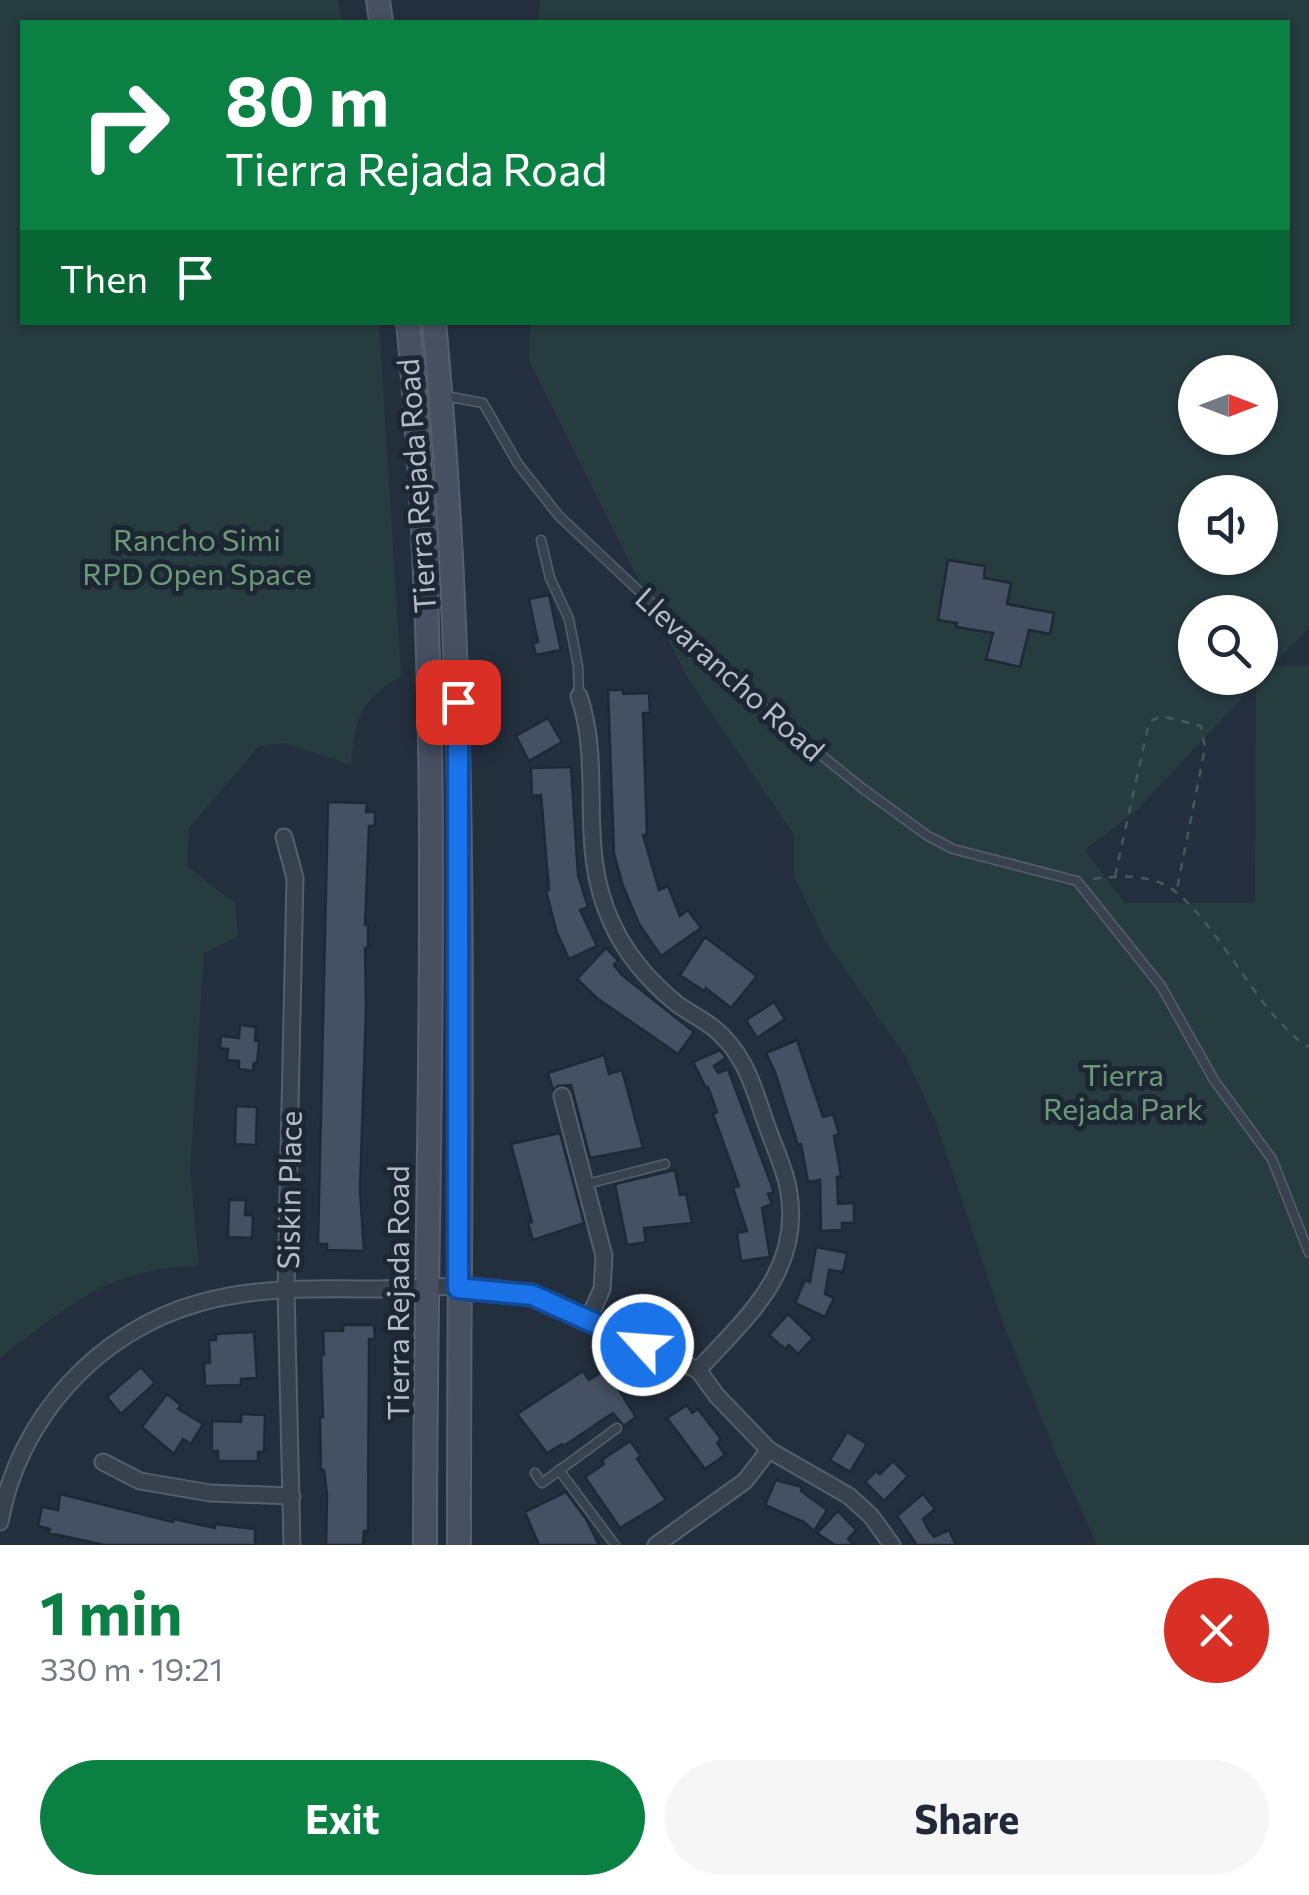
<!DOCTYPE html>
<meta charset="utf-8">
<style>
body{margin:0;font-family:Commissioner,sans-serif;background:#f6f6f7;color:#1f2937;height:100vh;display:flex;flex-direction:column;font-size:38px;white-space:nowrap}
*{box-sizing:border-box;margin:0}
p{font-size:32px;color:#747a83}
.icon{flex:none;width:55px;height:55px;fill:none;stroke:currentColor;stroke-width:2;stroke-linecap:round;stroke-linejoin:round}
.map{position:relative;height:1545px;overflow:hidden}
.sheet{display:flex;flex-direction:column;background:#fff;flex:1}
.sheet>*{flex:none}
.hud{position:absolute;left:20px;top:20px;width:1270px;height:305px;border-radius:0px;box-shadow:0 2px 8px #0004;background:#0b8043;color:#fff;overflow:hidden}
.needle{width:65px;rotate:90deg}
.buttons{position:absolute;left:1178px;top:355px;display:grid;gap:20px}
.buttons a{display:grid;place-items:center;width:100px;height:100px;border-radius:50%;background:#fff;box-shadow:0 2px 8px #0004;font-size:50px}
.pin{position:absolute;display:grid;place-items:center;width:85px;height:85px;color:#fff;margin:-42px;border-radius:20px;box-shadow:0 5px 15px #0006}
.me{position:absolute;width:110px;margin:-55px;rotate:296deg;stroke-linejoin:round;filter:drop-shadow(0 0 8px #0008)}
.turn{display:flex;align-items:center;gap:35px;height:210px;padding:0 40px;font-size:45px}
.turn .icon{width:130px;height:130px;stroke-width:2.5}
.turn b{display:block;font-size:70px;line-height:85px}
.then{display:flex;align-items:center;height:95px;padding:0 40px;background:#0003;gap:20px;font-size:38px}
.round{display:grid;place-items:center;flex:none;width:105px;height:105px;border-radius:52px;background:#f6f6f7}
.summary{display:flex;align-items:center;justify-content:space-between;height:170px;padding:0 40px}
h1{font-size:60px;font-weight:700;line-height:75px;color:#0b8043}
.action{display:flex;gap:20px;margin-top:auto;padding:20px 40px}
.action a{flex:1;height:115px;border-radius:60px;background:#0b8043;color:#fff;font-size:40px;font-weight:700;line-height:115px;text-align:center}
.action a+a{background:#f6f6f7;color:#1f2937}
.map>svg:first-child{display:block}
.green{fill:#263c3f;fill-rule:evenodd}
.building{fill:#455162;stroke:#1f2835;stroke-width:2.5}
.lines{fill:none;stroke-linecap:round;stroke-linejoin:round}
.lane-casing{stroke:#565f6c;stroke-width:11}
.street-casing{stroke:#565f6c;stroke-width:19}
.secondary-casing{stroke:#565f6c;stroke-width:26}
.path{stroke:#44595c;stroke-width:2.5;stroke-dasharray:8 8;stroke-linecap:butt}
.lane{stroke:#38414e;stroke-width:8}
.street{stroke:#38414e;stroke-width:15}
.secondary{stroke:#465061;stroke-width:22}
.route-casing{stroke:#114b97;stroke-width:25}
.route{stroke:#1a73e8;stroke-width:18}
.labels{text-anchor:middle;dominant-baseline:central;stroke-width:10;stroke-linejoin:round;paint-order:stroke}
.street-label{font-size:30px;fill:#b4bcc9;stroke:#1d2633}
.park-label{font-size:30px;fill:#6b9a76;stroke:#1d2633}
</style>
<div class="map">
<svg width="1309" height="1545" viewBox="0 0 1309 1545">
<rect width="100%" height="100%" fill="#242f3e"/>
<g class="green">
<path d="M 0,0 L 338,0 L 342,22 L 22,22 L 22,322 L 379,323 L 401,676 C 358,703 356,717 351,765 L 284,743 L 259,746 L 189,828 L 187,866 L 235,903 L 238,936 L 204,953 L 190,1170 L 199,1266 C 108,1267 68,1307 0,1358 Z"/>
<path d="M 540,0 L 1309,0 L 1309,627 L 1273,666 L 1309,666 L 1309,1545 L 1097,1545 L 1058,1459 L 1004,1326 L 936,1123 L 906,1057 L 824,939 L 794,876 L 794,835 L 687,677 L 529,360 L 530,323 L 1288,322 L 1288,22 L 539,22 ZM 1195,372 L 1260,372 L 1260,438 L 1195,438 ZM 1195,492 L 1260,492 L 1260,558 L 1195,558 ZM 1195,612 L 1260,612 L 1260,678 L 1195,678 ZM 1256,683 L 1255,903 L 1125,903 L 1085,850 L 1135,812 Z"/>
</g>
<g class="building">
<polygon points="948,560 985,566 984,578 1011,583 1007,604 1054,613 1050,634 1029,630 1020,667 986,659 993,633 956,627 957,623 938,620"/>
<polygon points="549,595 561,650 536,655 533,643 538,642 529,599"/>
<polygon points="608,690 623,690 623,694 649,693 650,713 643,713 647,835 643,835 659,890 668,886 680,916 688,910 701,928 661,956 639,924 623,886 614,854"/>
<polygon points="548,718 562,742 529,761 516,736"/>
<polygon points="571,767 578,875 588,907 580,910 597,946 569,959 557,933 546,891 549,890 541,795 532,796 531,768"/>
<polygon points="328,802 367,803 366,812 375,812 375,826 369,826 365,925 368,925 368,948 365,948 366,1009 360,1190 364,1251 327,1250 327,1244 318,1244"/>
<polygon points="705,937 757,976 731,1008 706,988 704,991 680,975"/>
<polygon points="606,948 618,960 614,965 621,974 694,1032 678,1054 598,999 577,979"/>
<polygon points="774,1002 785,1019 757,1038 746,1020"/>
<polygon points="240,1025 256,1027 255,1041 259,1041 257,1063 254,1063 253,1071 239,1069 239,1061 227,1060 228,1049 220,1048 221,1036 239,1038"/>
<polygon points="797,1040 823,1117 833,1114 839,1134 834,1136 841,1176 837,1177 838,1204 854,1203 854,1223 842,1223 842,1230 821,1231 820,1180 808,1182 801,1144 798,1145 775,1072 766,1053"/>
<polygon points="720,1050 726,1058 714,1066 718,1073 728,1069 774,1192 768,1194 772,1204 762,1208 770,1257 741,1261 737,1233 747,1231 733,1188 739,1186 713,1114 717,1112 708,1087 706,1088 693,1062"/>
<polygon points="604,1055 609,1074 622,1070 643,1148 590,1158 571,1085 558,1086 553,1090 548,1073"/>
<polygon points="236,1106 257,1107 256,1145 235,1144"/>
<polygon points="560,1133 584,1223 533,1240 528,1223 532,1222 511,1144"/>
<polygon points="675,1170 680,1195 686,1194 692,1223 644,1228 646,1242 627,1245 615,1184"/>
<polygon points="229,1200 246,1200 245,1215 253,1215 252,1238 228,1237"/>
<polygon points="816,1247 847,1253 843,1272 829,1270 825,1294 834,1298 825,1317 795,1303 805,1280 810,1282"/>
<polygon points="788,1314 813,1338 798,1354 789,1345 785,1349 769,1335"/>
<polygon points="343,1325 374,1325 375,1339 369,1339 368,1531 364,1531 363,1545 326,1545 327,1494 324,1470 321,1470 320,1417 323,1417 321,1355 324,1355 323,1331 343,1331"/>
<polygon points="254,1332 257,1378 241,1379 241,1385 205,1386 204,1363 210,1363 209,1340 216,1340 216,1334"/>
<polygon points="141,1367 155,1383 121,1414 107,1397"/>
<polygon points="606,1369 636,1417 624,1426 613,1413 564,1446 562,1444 547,1453 517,1414 583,1371 589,1380"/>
<polygon points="167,1394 181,1405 178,1409 203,1424 191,1444 183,1439 174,1454 142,1427"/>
<polygon points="687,1405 692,1413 698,1409 721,1439 717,1443 725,1455 705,1469 667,1418"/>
<polygon points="241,1414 265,1415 264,1452 258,1452 258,1461 218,1461 218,1451 212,1451 212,1421 241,1422"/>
<polygon points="847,1432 867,1444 850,1472 830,1460"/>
<polygon points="630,1441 641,1456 637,1459 666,1500 620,1528 585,1477 604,1464 602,1460"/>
<polygon points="893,1461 908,1476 884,1501 865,1482 876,1471 880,1474"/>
<polygon points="776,1480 802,1487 801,1491 827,1510 814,1531 804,1522 765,1505"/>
<polygon points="566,1492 586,1519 599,1545 539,1545 525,1512"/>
<polygon points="60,1494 173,1522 174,1519 215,1528 215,1524 255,1529 255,1545 105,1545 49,1533 50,1529 38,1526 42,1507 58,1510"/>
<polygon points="923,1494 935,1509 923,1519 928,1529 934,1537 949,1530 956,1545 917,1545 897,1516"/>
<polygon points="838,1511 856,1530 848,1539 854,1545 835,1545 817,1533"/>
</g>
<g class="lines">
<defs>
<g id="lane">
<polyline points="445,396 483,403 518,464 559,516 769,713 862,788 928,836 953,849 1077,881 1161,986 1214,1080 1272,1159 1309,1253"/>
<polyline points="541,540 550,578 569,619 578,666 579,696"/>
<polyline points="587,1184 665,1164"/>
<polyline points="559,1470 615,1545"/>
<polyline points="535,1473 542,1483 617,1428"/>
</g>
<g id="street">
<path d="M 579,696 C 604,770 576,845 611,921 C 625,953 650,982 677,1004 C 694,1016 713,1024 726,1040 C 749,1064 757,1099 768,1129 C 775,1148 784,1168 788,1187 C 804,1269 748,1316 698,1370"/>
<polyline points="284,837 295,878 286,1290 292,1545"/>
<polyline points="562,1096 604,1256 602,1289 589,1318"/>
<polyline points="698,1370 717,1396 769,1450 849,1496 871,1516 892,1545"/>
<polyline points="103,1462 140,1481 210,1493 292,1496"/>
<path d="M 0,1522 C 18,1419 98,1331 199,1303 C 258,1286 320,1289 380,1289 C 428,1288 485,1281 532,1296 C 590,1313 643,1347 698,1370"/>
<polyline points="656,1545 745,1481 769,1450"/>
</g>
<g id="secondary">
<polyline points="378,0 381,22"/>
<path d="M 408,322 C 447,728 425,1138 425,1545"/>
<path d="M 434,322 C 473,729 458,1138 459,1545"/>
</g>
</defs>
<use href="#lane" class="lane-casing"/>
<use href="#street" class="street-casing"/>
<use href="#secondary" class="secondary-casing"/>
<g class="path">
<polyline points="1115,876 1149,722 1162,716 1201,726 1205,748 1176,894"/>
<path d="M 1093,879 C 1115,876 1142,874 1163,884 C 1202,902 1246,987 1279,1021 C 1289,1031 1297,1041 1309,1047"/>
</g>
<use href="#lane" class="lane"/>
<use href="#street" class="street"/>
<use href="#secondary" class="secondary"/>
</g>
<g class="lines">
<defs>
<polyline id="route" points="458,702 458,1288 532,1295 643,1345"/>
</defs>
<use href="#route" class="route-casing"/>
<use href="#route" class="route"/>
</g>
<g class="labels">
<g class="street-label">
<text transform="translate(415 486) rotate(-94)">Tierra Rejada Road</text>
<text transform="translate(731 673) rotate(42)">Llevarancho Road</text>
<text transform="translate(288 1190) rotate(-89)">Siskin Place</text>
<text transform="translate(396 1293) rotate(-90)">Tierra Rejada Road</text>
</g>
<g class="park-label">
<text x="197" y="538">Rancho Simi<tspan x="197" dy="34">RPD Open Space</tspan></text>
<text x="1123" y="1073">Tierra<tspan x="1123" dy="34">Rejada Park</tspan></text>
</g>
</g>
</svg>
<div class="buttons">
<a><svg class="needle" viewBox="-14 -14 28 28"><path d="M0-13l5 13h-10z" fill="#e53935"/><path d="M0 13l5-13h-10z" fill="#747a83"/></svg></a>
<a><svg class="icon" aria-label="sound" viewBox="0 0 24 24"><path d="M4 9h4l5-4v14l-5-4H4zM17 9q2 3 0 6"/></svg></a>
<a><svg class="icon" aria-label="search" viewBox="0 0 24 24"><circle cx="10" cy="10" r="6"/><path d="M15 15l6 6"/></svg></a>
</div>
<div class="pin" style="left:458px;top:702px;background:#d93025"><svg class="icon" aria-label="arrive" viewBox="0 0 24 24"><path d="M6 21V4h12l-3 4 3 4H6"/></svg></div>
<svg class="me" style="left:643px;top:1345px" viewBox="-20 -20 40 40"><circle r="17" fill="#1a73e8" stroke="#fff" stroke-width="3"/><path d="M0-11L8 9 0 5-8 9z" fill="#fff"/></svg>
<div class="hud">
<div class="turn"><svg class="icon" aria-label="right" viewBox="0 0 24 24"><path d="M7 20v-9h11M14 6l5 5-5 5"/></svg><div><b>80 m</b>Tierra Rejada Road</div></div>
<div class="then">Then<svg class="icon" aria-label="arrive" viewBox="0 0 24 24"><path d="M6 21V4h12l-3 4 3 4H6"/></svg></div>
</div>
</div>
<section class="sheet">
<div class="summary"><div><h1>1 min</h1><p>330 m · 19:21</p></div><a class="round" style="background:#d93025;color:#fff"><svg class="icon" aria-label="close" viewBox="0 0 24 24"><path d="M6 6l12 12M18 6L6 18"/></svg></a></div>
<div class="action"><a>Exit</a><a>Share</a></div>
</section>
